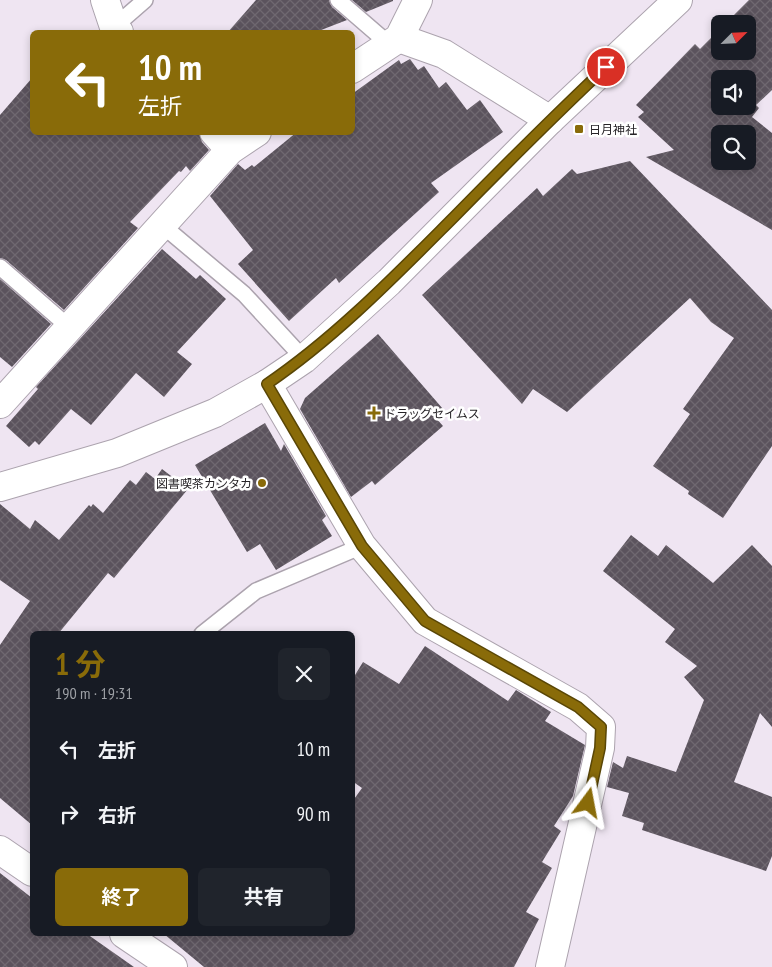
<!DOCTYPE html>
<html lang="ja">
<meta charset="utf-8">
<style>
body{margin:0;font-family:"PT Sans Narrow","Noto Sans JP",sans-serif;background:#20242c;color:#f1f3f6;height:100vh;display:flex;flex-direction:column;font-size:19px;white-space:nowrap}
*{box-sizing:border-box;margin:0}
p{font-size:16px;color:#9ea1a6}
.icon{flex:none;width:28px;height:28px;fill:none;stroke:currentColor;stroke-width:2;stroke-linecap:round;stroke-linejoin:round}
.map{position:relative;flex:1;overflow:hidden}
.side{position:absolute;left:30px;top:631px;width:325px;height:305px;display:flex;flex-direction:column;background:#171b24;border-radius:8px;box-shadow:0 2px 8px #0003}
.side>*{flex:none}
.hud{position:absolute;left:30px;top:30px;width:325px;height:105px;border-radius:8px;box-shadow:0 2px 8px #0003;background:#896b09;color:#fff;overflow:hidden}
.needle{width:32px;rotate:66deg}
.fabs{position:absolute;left:711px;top:15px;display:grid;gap:10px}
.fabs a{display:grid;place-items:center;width:45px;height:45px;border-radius:8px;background:#171b24;box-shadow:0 2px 8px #0003;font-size:25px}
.pin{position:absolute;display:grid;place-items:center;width:42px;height:42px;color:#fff;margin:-21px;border:2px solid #fff;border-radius:50%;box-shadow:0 1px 5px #0007}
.me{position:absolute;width:55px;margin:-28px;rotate:13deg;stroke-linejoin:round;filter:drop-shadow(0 0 4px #0008)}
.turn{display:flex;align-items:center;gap:18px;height:105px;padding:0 25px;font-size:22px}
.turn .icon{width:65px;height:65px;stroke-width:2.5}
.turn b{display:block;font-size:35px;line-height:42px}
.round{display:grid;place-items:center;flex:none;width:52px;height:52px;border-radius:8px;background:#20242c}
.head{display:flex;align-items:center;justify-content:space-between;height:85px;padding:0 25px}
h1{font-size:30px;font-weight:700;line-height:38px;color:#896b09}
.primary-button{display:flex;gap:10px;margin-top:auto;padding:10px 25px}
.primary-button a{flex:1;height:58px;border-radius:8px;background:#896b09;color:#fff;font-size:20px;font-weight:700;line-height:58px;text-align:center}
.primary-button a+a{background:#20242c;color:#f1f3f6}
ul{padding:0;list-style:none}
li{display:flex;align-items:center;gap:15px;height:65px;padding:0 25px}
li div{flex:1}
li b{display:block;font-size:19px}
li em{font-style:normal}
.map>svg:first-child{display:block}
.building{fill:url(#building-cross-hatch);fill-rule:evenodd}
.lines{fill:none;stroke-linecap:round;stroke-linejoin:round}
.service-casing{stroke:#aca3ae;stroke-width:18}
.minor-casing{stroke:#aca3ae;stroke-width:30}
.tertiary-casing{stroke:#aca3ae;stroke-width:30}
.service{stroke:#fff;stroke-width:15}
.minor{stroke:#fff;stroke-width:28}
.tertiary{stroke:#fff;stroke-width:28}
.route-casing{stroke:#594606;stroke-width:12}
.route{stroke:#896b09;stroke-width:9}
.poi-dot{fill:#896b09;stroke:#fff;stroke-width:2}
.labels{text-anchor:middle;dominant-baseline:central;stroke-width:5;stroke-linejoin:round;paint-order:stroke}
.poi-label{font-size:12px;fill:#262327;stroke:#fff;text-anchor:start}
</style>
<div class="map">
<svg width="772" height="967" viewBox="0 0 772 967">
<defs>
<pattern id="building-cross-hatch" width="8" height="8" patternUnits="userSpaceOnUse" patternTransform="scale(1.25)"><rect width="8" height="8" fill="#5b535d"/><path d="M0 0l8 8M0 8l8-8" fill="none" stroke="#6f6870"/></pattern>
</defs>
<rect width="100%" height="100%" fill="#efe5f2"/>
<g class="building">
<polygon points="256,0 329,0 332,7 347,20 316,32 228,32"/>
<polygon points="352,0 393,0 393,1 366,12"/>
<path d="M 749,0 L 772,0 L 772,90 L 756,105 L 759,108 L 752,117 L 772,133 L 772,230 L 646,157 L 674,150 L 638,117 L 644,112 L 636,105 L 695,44 L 700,49 L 720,29 L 720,51 L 748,51 L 748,24 L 725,24 ZM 720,79 L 748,79 L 748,106 L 720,106 ZM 720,134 L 748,134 L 748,161 L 720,161 Z"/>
<polygon points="410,59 418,70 424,66 439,88 446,82 467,110 480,100 503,132 431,183 439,192 339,283 336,278 289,321 238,264 253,250 210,196 238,164 245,170 252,165 254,167 297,132 352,132 352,94 399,60 401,64"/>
<polygon points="32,78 32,132 199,132 202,142 209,150 190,171 186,166 181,172 179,171 130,222 138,228 64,310 6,260 0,258 0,115"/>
<polygon points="630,161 772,310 772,446 723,518 688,494 689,491 653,466 690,414 683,409 734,338 711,322 690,298 567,412 533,389 522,404 422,295 537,188 543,196 572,169 577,174"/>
<polygon points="162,249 196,279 200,275 226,299 177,352 192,364 164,397 136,373 91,425 71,409 39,445 35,441 29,447 6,426 38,389 36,387"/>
<polygon points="0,279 51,324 12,367 0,357"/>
<polygon points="378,334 443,409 435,417 443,426 375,485 372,481 351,497 300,409 305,398"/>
<polygon points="265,423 281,451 284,444 326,516 322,520 332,536 276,570 260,544 247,552 195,465"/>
<polygon points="162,469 188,489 114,578 108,573 58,634 32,634 32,825 0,798 0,645 30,601 0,580 0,504 30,529 35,520 59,540 89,505 91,507 93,504 103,513 130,480 136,485 146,472 155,479"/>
<polygon points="631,535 658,556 666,545 713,583 752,545 772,566 772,727 760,713 734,782 772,797 772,856 766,871 642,830 644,823 622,816 629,793 607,787 613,762 623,768 627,756 676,772 704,700 684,677 697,666 665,642 675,629 603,571"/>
<polygon points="425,646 508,701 516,690 551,712 545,721 585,745 573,796 554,826 561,831 542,862 552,868 526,912 539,919 514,967 204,967 164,934 352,934 352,802 362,788 352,781 352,680 363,662 399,684"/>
<polygon points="0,873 32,898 32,934 87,934 134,967 0,967"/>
</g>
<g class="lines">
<defs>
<g id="service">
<polyline points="338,0 390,45"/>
<polyline points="114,27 145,0"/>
<polyline points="162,225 244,294 304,359"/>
<polyline points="0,267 70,328"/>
<polyline points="202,634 256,591 362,546"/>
</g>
<g id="minor">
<polyline points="105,0 114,27 119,32"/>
<polyline points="399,38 444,54 550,120"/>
<polyline points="352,69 399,38 418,0"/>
<polyline points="214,132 230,150"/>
<polyline points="267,384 362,546 425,621 578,707 601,727 600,748 550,967"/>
<polyline points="0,404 230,150 257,132"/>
<polyline points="0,850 32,872"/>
<polyline points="124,934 173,967"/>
</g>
<polyline id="tertiary" points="0,487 117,453 215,413 267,384 304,359 389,282 550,120 678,0"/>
</defs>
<use href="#service" class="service-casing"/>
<use href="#minor" class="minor-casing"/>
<use href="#tertiary" class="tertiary-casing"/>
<use href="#service" class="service"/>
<use href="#minor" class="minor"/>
<use href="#tertiary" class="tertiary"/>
</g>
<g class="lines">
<defs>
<path id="route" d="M 588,803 L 600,748 L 601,727 L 578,707 L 425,621 L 362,546 L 267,384 C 336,337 395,276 454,217 C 504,166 554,116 606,67"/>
</defs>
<use href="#route" class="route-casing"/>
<use href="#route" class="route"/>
</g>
<g class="poi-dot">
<rect x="574" y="124" width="10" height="10" rx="2.5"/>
<path d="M371.5 405.5h5v5h5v5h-5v5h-5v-5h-5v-5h5z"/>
<circle cx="262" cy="483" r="5"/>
</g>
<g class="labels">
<g class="poi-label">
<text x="589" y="129">日月神社</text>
<text x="384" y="413">ドラッグセイムス</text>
<text x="252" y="483" text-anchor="end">図書喫茶カンタカ</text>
</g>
</g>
</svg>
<div class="fabs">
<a><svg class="needle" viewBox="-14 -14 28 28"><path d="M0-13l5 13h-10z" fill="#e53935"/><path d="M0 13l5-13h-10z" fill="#9ea1a6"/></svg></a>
<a><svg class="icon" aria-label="sound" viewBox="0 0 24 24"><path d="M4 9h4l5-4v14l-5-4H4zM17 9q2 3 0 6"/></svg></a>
<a><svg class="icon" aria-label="search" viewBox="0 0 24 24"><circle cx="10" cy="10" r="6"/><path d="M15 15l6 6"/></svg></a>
</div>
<div class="pin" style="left:606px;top:67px;background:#d93025"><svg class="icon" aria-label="arrive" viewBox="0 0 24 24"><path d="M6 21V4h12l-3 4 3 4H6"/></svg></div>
<svg class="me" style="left:588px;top:803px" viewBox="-20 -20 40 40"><path d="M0-17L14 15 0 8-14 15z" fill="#896b09" stroke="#fff" stroke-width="4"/></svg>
<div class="hud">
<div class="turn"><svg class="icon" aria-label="left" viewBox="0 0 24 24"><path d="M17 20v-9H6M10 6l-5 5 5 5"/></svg><div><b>10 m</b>左折</div></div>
</div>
<section class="side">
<div class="head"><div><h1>1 分</h1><p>190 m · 19:31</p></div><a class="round"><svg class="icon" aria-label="close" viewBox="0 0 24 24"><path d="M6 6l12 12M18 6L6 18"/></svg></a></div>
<ul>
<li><svg class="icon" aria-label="left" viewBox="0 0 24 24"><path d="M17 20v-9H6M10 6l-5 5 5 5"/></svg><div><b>左折</b></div><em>10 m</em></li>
<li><svg class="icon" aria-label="right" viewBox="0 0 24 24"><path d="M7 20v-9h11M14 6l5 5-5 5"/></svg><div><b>右折</b></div><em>90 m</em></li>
</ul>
<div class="primary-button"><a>終了</a><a>共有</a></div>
</section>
</div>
